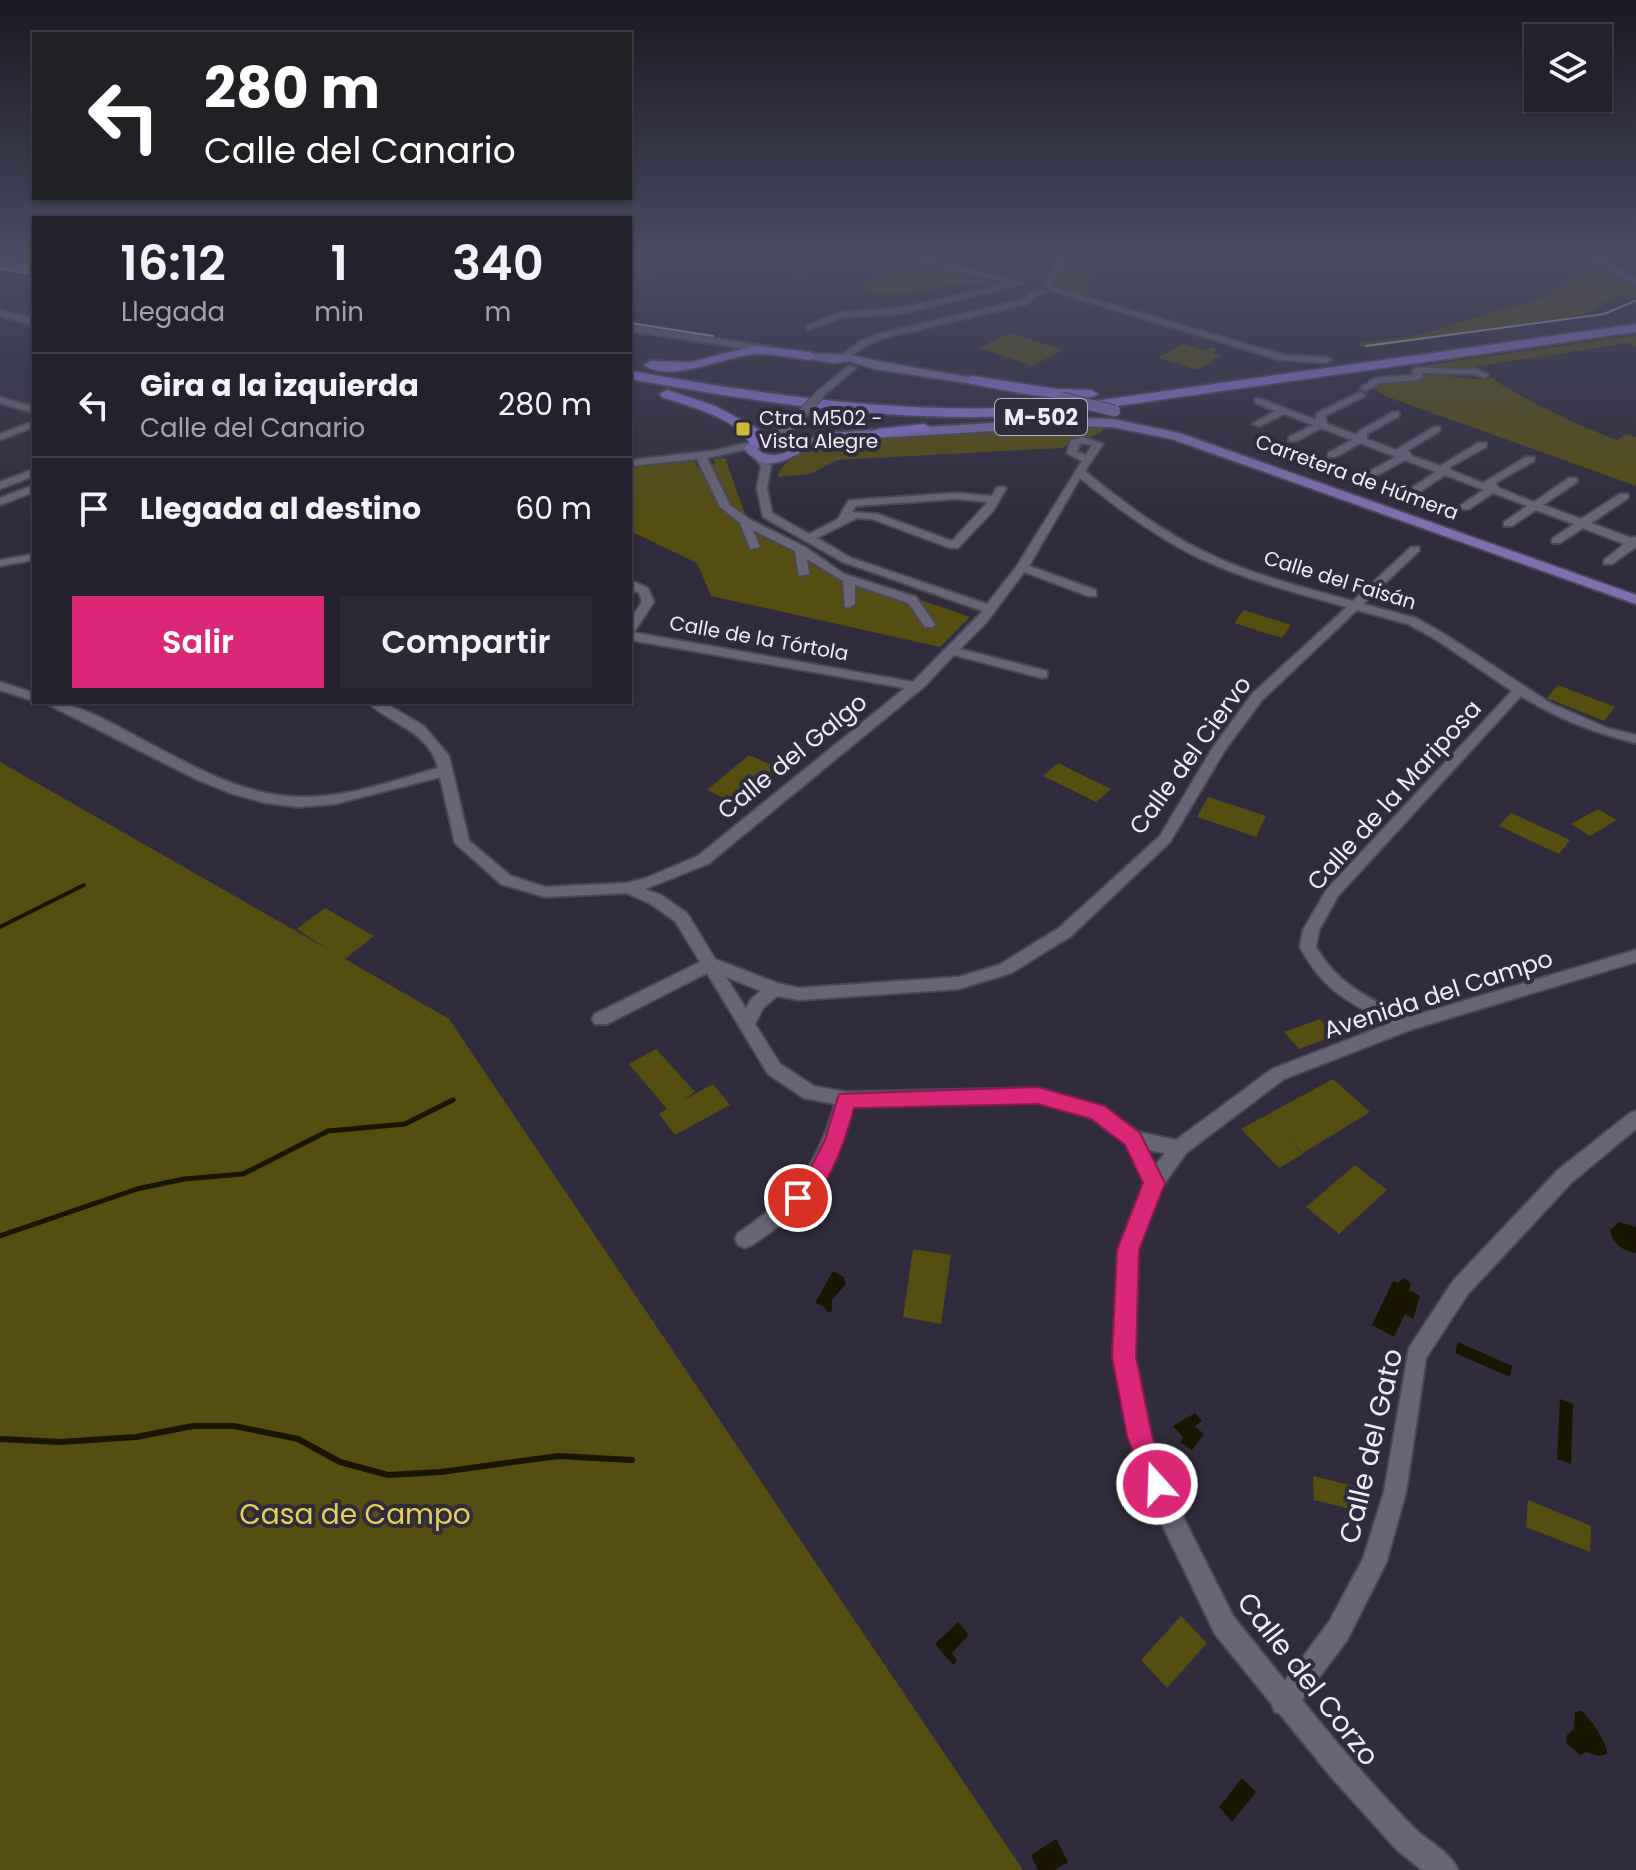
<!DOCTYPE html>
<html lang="es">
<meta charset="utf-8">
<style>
body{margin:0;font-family:Poppins,sans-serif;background:#2c2936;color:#f1f3f6;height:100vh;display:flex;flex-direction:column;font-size:30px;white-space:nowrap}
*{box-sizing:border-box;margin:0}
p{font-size:26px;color:#a3a3aa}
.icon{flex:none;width:44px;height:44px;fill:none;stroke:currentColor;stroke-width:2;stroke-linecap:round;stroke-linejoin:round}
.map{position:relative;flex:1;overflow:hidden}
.sheet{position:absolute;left:32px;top:216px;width:600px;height:488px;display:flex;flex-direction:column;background:#24212e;border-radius:0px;box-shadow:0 2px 6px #0004,0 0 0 2px #413e4a}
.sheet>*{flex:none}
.banner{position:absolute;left:32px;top:32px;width:600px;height:168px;border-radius:0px;box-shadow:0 2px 6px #0004,0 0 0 2px #413e4a;background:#202124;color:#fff;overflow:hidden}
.tools{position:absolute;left:1524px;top:24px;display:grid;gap:16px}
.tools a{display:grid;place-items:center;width:88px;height:88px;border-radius:0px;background:#24212e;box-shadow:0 2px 6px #0004,0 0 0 2px #413e4a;font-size:40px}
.pin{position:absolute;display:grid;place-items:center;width:68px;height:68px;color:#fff;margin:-34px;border:4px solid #fff;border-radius:50%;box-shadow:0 2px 8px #0007}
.me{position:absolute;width:88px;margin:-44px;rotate:340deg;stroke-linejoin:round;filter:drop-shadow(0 0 6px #0008)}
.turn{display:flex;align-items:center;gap:28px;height:168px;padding:0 40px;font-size:36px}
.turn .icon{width:104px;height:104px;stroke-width:2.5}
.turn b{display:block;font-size:56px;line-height:68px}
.eta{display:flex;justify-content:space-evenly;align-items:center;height:136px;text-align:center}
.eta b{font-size:48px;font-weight:600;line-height:56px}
.cta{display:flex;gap:16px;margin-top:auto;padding:16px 40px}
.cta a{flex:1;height:92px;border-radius:0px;background:#db2777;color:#fff;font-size:32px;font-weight:600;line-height:92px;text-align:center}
.cta a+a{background:#2c2936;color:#f1f3f6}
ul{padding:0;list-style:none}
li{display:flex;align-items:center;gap:24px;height:104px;padding:0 40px;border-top:2px solid #413e4a}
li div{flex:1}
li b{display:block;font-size:30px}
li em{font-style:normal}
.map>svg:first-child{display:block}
.green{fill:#564d10}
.water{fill:#1a1500}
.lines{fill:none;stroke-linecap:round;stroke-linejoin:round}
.stream-far2{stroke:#1a1500;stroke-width:4}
.stream-far1{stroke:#1a1500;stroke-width:5}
.stream{stroke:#1a1500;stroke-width:6}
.minor-casing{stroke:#4b4856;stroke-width:4}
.major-casing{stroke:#4b4856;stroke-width:4}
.highway-casing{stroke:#4b4856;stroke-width:4}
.minor{fill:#696578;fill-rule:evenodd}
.major{fill:#806faf;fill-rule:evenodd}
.highway{fill:#8f75d4;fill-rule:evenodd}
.tram{stroke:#bcb9c6;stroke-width:2}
.minor-bridge-casing{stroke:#4b4856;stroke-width:11;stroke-linecap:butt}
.major-bridge-casing{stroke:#4b4856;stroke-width:13;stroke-linecap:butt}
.minor-bridge{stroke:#696578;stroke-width:9}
.major-bridge{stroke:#806faf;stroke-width:11}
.route{fill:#db2777;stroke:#8e194d;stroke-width:2}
.poi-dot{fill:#ccb939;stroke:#302c3d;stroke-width:3}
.labels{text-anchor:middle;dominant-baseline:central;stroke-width:8;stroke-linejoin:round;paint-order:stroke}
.far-poi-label{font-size:20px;fill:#edebf6;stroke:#302c3d;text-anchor:start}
.far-street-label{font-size:20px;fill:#edebf6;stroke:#302c3d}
.shield{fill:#302c3d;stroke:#b4b2be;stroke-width:2}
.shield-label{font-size:22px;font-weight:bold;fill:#edebf6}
.street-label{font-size:24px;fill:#edebf6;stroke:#302c3d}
.near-street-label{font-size:28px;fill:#edebf6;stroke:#302c3d}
.near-park-label{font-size:28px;fill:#e5d254;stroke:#302c3d}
</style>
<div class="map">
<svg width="1636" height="1870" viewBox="0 0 1636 1870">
<rect width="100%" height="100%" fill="#302c3d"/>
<g class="green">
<polygon points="651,256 699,256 630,282 630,259"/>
<polygon points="756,256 802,256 831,265 801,277 747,260"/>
<polygon points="1031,256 1055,256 1042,277 1019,279 997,275 1013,272"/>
<polygon points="1071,256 1104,256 1099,260 1085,296 1056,287 1065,262"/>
<polygon points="1595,262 1636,287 1636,298 1621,294 1582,315 1361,346 1357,344 1418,335 1544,297"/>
<path d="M 911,264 L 1007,285 L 942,284 L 934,291 C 913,292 874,300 857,286 Z"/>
<polygon points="1010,333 1063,350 1032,366 979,348"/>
<polygon points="1636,335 1636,347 1629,343 1458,369 1432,369 1428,365"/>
<polygon points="1183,344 1206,351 1212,347 1218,350 1212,353 1220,355 1198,370 1159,358"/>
<path d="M 1423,373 L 1473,379 L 1497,378 L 1494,380 C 1534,404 1573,424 1617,440 L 1626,434 L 1636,437 L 1636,486 L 1385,396 L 1371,386 L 1422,378 Z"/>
<path d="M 1109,425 C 1096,440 1078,437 1062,448 L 837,460 L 810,474 L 778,477 C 779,462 813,444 828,440 Z"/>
<polygon points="725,458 746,517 799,544 840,572 970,617 940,647 711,596 697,563 630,531 630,468 695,461 696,467 716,464 713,459"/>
<polygon points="1244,610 1291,625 1282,638 1234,623"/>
<polygon points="1558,685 1615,707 1604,721 1547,698"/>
<polygon points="749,755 776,767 734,803 707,790"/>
<polygon points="0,762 329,950 297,929 325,908 374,936 345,959 449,1019 1023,1870 0,1870"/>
<polygon points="1058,763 1111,789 1096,802 1043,776"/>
<polygon points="1208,797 1266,816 1256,837 1197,817"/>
<polygon points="1598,809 1617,820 1590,836 1571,824"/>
<polygon points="1511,813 1570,840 1559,854 1499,826"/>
<polygon points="1320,1019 1335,1036 1299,1049 1284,1032"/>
<polygon points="656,1049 695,1092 680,1102 713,1084 730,1105 675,1135 659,1114 667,1109 629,1064"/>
<polygon points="1333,1079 1370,1112 1303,1153 1282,1132 1303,1154 1279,1168 1241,1129"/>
<polygon points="1355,1165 1387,1190 1339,1234 1306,1207"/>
<polygon points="913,1249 951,1255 941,1324 903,1317"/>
<polygon points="1313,1476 1366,1489 1367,1513 1314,1500"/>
<polygon points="1528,1500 1591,1526 1590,1552 1526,1527"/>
<polygon points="1181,1616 1207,1643 1167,1688 1141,1660"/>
</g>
<g class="water">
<path d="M 1619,1222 L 1636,1227 L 1636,1253 C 1623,1251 1612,1244 1610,1230 Z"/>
<polygon points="833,1271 844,1277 846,1284 832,1300 832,1311 828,1313 823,1306 815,1303"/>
<polygon points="1403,1278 1411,1283 1409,1290 1420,1296 1413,1319 1405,1314 1394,1337 1372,1325 1393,1281 1398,1283"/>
<polygon points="1458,1342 1512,1366 1510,1377 1455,1353"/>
<polygon points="1560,1399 1573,1404 1571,1464 1557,1459"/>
<polygon points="1195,1413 1202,1421 1195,1426 1204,1434 1192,1450 1180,1442 1183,1437 1173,1426"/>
<polygon points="958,1622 969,1635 952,1653 957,1661 953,1665 935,1644"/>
<path d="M 1581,1711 C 1590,1717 1609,1745 1607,1754 L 1599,1756 L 1586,1752 L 1580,1755 L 1566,1743 L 1567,1735 L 1574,1728 L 1575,1712 Z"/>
<polygon points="1242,1778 1256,1792 1232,1822 1219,1807"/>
<polygon points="1056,1839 1068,1862 1055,1870 1038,1870 1031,1855"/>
</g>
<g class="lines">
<polyline class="stream-far2" points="0,927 84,885"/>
<polyline class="stream-far1" points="0,1236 137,1189 184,1179 243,1174 328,1131 405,1124 453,1100"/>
<polyline class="stream" points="0,1439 60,1442 136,1437 193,1426 234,1426 298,1439 340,1462 388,1475 441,1472 558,1456 632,1460"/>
<defs>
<g id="minor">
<polygon points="897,256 912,256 1025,283 901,314 843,317 807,330 807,326 842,312 901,308 1010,283"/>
<polygon points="1061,256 1069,256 1049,286 1043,286"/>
<polygon points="1589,256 1599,256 1636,280 1636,285"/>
<polygon points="1049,286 1284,355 1326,357 1331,360 1326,363 1280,360 1049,290"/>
<polygon points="1037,289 1044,291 1027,304 884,338 865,346 845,360 838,358 859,342 878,334 1021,300"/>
<polygon points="0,310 34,319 34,325 0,316"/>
<polygon points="630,325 772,347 776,350 772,353 630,331"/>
<polygon points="848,366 856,368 823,396 817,396 817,392"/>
<polygon points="1417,367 1468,370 1475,368 1489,375 1484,378 1474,374 1422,373 1423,377 1418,380 1380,383 1365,391 1360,388 1375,378 1413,375 1412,370"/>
<polygon points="1360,392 1365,395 1363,397 1325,416 1327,424 1357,435 1359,431 1393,412 1399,412 1399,416 1367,434 1367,439 1396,450 1434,427 1440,427 1440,431 1408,450 1412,456 1440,466 1478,443 1486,443 1486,447 1450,467 1451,470 1483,483 1526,457 1534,457 1534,461 1495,483 1499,488 1534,502 1569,478 1577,478 1577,482 1543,505 1581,519 1620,494 1628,494 1628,498 1591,523 1631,538 1636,537 1636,547 1612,564 1604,564 1604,560 1624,544 1583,528 1560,543 1552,543 1552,539 1574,524 1536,510 1512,526 1504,526 1504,522 1527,506 1493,493 1469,509 1461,509 1461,505 1484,490 1445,475 1421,491 1413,491 1413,487 1436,472 1405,460 1378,475 1370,475 1370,471 1396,457 1360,443 1336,457 1328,457 1328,453 1352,440 1321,428 1297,441 1289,441 1289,437 1313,425 1284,414 1260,426 1252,424 1275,411 1255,403 1255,399 1261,399 1316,420 1317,413"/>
<polygon points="0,397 34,407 34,413 0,403"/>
<path d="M 802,409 L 810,411 C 799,424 784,441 765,441 L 765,437 L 784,427 Z"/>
<polygon points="34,421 34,427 0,440 0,434"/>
<path d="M 1083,437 L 1103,444 L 1085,471 C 1123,502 1162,532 1207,553 C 1253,575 1304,588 1353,601 L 1411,547 L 1419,547 L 1419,551 L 1363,604 L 1416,618 L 1446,635 L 1550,703 L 1607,728 L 1636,735 L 1636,743 C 1594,733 1558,719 1521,696 L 1338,896 L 1319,930 L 1316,947 C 1337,985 1372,1000 1409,1017 L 1636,950 L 1636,962 L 1413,1029 L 1284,1079 L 1186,1153 L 1162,1187 L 1138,1250 L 1135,1357 L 1151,1436 L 1176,1503 L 1233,1616 L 1285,1681 L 1329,1622 L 1363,1559 L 1384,1492 L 1409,1348 L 1453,1281 L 1558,1170 L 1630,1113 L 1636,1111 L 1636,1129 L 1572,1182 L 1467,1295 L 1426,1358 L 1406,1492 L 1386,1563 L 1347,1640 L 1302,1700 C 1337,1744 1374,1787 1413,1827 C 1428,1842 1450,1851 1458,1870 L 1422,1870 L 1397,1850 L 1332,1778 L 1280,1714 L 1275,1712 L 1271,1703 L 1215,1634 L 1158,1516 L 1129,1436 L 1113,1357 L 1118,1250 L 1144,1183 L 1126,1144 L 1091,1118 L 1038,1102 L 853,1106 C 834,1174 811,1206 752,1245 L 745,1248 L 738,1245 L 735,1239 L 738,1233 C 793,1197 817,1167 835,1104 L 804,1098 L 768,1074 L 707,973 L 607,1024 L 595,1024 L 592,1019 L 595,1014 L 700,962 L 675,921 L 649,903 L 626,893 L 545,897 L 501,884 L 455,843 L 440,777 L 335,804 L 298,807 L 266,803 L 230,793 L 198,780 L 43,702 C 80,702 114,725 145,741 C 194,767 244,796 300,797 C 347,798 393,781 438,768 C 430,732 391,724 367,702 L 383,702 L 424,726 L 449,756 L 469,841 L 511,876 L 545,887 L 627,883 L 646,878 L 698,856 L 905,688 L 630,640 L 630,620 L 642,602 L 639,593 L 630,589 L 630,580 L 648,588 L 654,602 L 634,632 L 631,632 L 913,682 L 983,611 L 843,562 L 763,517 L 757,488 L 761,466 L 754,457 L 755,455 L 763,455 L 771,466 L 767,488 L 772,513 L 809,534 L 838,519 L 848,501 L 852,500 L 956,493 L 992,496 L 997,487 L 1005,487 L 1006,489 L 993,511 L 958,548 L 950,548 L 872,519 L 857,518 L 817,538 L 851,558 L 987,604 L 1017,566 L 1082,461 L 1067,453 L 1071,440 ZM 1083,443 L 1092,445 L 1086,455 L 1077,452 L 1080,444 ZM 1080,478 C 1117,508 1156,537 1199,558 C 1246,580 1297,593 1347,607 L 1252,694 L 1212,749 L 1160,836 L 1059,928 L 999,965 L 959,977 L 799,988 L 777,983 L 715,959 L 687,913 L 661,895 L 645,889 L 708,864 L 926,685 L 954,655 L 1042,678 L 1047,677 L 1047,671 L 960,649 L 985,624 L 1024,572 L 1088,596 L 1096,596 L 1096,590 L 1029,566 ZM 956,499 L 988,502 L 952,541 L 878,514 L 852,512 L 856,506 ZM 1357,610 L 1408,624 L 1437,640 L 1512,691 L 1327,889 L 1303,930 L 1300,947 C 1323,990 1348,1003 1391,1023 L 1272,1069 L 1176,1140 L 1138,1132 L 1103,1107 L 1038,1088 L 846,1092 L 814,1086 L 780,1064 L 755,1024 L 763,1008 L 777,996 L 799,1000 L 959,989 L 1011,973 L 1071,936 L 1170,842 L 1225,750 L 1262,700 ZM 726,977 L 761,991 L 751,999 L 746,1009 ZM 1147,1150 L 1165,1153 L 1155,1166 Z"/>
<polygon points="751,442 755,443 755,447 707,458 730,505 749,519 805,547 844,574 916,597 935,624 933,627 925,627 908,603 855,585 855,604 849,608 845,607 843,581 807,559 809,574 799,576 795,551 753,530 760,547 750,549 740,523 720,507 697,459 630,466 630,460 712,451"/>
<polygon points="34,469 34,476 0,489 0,482"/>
<polygon points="34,485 34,492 0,505 0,498"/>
<polygon points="34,554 34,560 0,566 0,560"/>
<polygon points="0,682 34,693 34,701 0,690"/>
</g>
<g id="major">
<path d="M 810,353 C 825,355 841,353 854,356 C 900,366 946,373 992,381 L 998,384 L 992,387 L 875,369 L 849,361 L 833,363 L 806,358 L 806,354 Z"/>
<path d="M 1077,418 L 1112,419 L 1179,433 L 1636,595 L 1636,604 L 1172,439 L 1112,427 L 1077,426 L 826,441 C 797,448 773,482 744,449 C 757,432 781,430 798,443 L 826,433 ZM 768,442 L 782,443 L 790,450 C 780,457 766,457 757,449 Z"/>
</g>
<g id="highway">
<polygon points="0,260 34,264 34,272 0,268"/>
<path d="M 1636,324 L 1636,332 L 1067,413 C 916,426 778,406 630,379 L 630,371 C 778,397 916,417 1067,405 Z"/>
<path d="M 754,346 L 810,352 L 817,356 L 810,360 C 792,358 771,353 754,354 C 726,356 669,384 644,365 L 651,361 L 691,362 Z"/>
<path d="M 973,376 L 1057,389 L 1091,390 L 1098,394 C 1081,407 992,388 968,383 L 968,377 Z"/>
<path d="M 667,390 L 715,406 L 758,429 L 764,442 L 761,445 L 751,445 C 736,417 691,407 662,397 L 660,394 Z"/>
<polygon points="924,424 931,428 929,431 878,437 871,433 878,429"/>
</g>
</defs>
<use href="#minor" class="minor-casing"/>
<use href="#major" class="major-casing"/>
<use href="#highway" class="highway-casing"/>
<use href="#minor" class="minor"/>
<use href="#major" class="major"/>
<use href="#highway" class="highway"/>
<g class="tram">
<polyline points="0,269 34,274"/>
<polyline points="630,323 713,336"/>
<polyline points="1366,346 1604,314 1635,301"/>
</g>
<defs>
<polyline id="minor-bridge" points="805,411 820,394"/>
<polyline id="major-bridge" points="1063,398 1115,411"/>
</defs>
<use href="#minor-bridge" class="minor-bridge-casing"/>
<use href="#major-bridge" class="major-bridge-casing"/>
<use href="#minor-bridge" class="minor-bridge"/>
<use href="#major-bridge" class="major-bridge"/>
</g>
<linearGradient id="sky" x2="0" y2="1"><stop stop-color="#1a1822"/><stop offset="0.49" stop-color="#484b62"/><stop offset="1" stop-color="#484b62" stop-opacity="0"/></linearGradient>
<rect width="1636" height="518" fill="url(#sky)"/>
<path class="route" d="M 1038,1087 L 1105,1106 L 1140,1133 L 1165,1183 L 1139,1250 L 1136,1357 L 1152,1436 L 1170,1484 L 1166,1493 L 1157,1496 L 1148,1493 L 1127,1436 L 1112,1357 L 1117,1250 L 1143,1183 L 1125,1145 L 1091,1119 L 1038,1104 L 854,1108 C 848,1131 823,1216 790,1205 L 787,1198 L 808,1173 L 825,1140 L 839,1094 Z"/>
<rect class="poi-dot" x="735" y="421" width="16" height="16" rx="4"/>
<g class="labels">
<g class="far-poi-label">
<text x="759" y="418">Ctra. M502 -<tspan x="759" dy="23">Vista Alegre</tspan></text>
</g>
<g class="far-street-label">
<text transform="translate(1357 477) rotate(20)">Carretera de Húmera</text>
<text transform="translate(1340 580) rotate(17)">Calle del Faisán</text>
<text transform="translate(759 638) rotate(10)">Calle de la Tórtola</text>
</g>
<rect class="shield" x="995" y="399" width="92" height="36" rx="6"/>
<g class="shield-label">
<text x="1041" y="417">M-502</text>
</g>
<g class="street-label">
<text transform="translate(1190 755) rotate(-54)">Calle del Ciervo</text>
<text transform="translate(792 756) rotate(-39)">Calle del Galgo</text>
<text transform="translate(1394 795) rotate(-48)">Calle de la Mariposa</text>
<text transform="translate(1438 994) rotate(-18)">Avenida del Campo</text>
</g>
<g class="near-street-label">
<text transform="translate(1371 1446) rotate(-77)">Calle del Gato</text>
<text transform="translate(1308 1679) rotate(52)">Calle del Corzo</text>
</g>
<g class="near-park-label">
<text x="355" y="1514">Casa de Campo</text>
</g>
</g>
</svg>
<div class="tools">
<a><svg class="icon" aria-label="layers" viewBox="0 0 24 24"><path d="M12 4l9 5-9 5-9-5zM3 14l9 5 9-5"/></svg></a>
</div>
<div class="pin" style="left:798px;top:1198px;background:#d93025"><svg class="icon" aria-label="arrive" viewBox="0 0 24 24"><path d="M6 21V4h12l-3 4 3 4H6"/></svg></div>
<svg class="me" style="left:1157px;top:1484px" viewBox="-20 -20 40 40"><circle r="17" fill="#db2777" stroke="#fff" stroke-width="3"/><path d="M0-11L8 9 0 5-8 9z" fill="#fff"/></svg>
<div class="banner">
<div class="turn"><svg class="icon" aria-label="left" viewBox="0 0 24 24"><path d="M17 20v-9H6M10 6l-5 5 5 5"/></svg><div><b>280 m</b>Calle del Canario</div></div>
</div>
<section class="sheet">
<div class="eta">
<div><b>16:12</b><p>Llegada</p></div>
<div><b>1</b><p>min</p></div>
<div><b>340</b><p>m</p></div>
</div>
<ul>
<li><svg class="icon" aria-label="left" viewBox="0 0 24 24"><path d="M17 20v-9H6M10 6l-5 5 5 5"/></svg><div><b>Gira a la izquierda</b><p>Calle del Canario</p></div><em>280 m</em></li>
<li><svg class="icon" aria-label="arrive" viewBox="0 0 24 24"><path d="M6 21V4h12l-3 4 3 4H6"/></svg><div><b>Llegada al destino</b></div><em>60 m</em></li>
</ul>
<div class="cta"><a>Salir</a><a>Compartir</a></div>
</section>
</div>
